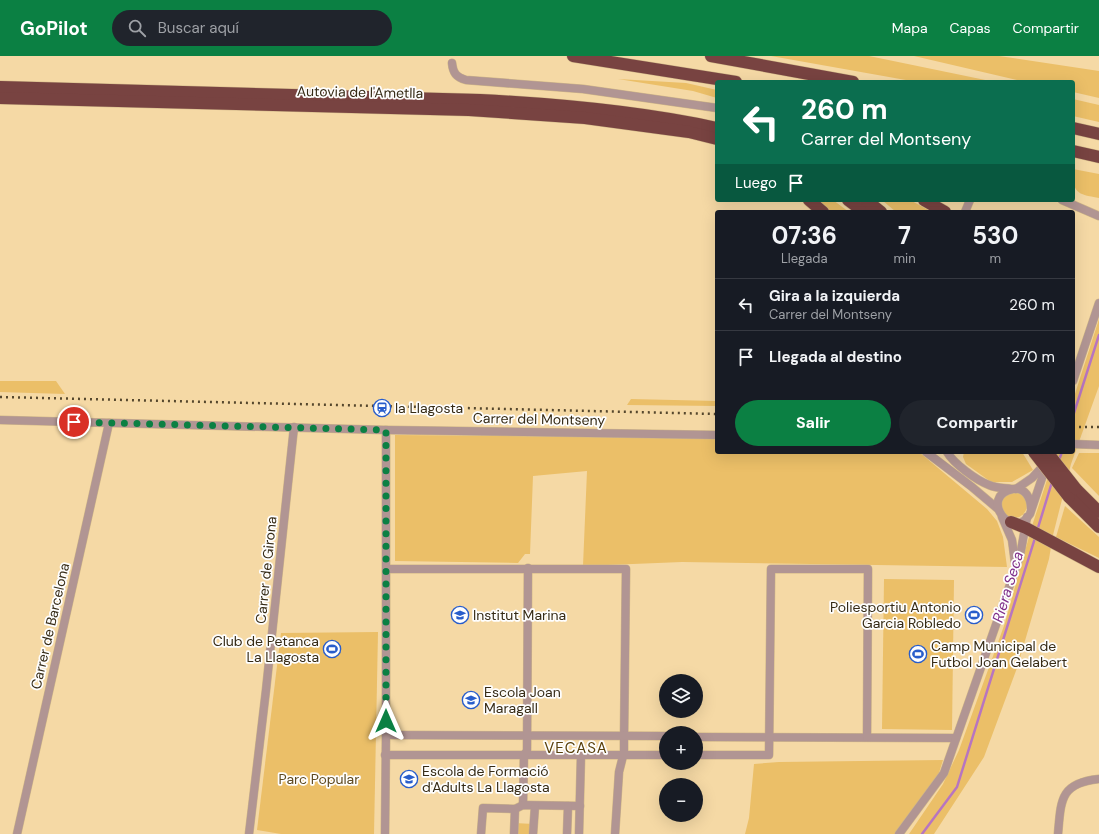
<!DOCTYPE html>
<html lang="es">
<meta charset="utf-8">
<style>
body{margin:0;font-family:"DM Sans",sans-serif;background:#20242c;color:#f1f3f6;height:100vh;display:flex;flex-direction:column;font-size:15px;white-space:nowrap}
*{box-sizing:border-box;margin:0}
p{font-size:13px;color:#9ea1a6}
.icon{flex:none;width:22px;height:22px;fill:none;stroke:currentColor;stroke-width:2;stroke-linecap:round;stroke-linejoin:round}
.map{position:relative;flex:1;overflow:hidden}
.drawer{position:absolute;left:715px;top:154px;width:360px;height:244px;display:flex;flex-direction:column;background:#171b24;border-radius:4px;box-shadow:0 4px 16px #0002}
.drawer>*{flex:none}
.hud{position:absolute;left:715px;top:24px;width:360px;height:122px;border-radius:4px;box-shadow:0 4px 16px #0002;background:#0b6e4f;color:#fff;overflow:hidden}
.fabs{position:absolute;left:659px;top:618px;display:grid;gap:8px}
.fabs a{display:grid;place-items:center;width:44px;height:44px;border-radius:50%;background:#171b24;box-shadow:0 4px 16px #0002;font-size:20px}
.pin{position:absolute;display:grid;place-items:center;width:34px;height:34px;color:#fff;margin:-17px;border:2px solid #fff;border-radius:50%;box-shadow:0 1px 4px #0007}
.me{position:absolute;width:44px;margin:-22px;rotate:0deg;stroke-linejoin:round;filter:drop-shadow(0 0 3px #0008)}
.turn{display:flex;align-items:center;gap:14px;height:84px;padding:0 20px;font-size:18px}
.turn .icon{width:52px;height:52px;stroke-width:2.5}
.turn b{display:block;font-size:28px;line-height:34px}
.then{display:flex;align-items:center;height:38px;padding:0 20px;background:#0003;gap:8px;font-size:15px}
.eta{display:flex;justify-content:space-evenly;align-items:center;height:68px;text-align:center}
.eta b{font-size:24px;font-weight:700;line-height:28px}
.cta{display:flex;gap:8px;margin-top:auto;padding:8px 20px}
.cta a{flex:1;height:46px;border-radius:24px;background:#0b8043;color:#fff;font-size:16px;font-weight:700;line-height:46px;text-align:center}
.cta a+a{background:#20242c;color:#f1f3f6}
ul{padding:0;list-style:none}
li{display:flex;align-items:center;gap:12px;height:52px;padding:0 20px;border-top:1px solid #363941}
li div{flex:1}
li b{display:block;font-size:15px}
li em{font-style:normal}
header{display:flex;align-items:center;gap:24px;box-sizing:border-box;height:56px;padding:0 20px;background:#0b8043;color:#fff}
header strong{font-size:19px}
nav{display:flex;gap:22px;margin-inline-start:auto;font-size:14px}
.search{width:280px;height:36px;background:#20242c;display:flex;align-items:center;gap:10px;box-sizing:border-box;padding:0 14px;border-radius:22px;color:#9ea1a6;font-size:15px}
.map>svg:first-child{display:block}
.green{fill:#ebbf68}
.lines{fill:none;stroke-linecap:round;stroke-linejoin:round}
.stream{stroke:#b775c0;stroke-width:2.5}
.street-casing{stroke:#cfb688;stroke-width:9}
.highway-casing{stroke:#cfb688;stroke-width:13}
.street{stroke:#b19593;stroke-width:8}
.highway{stroke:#784341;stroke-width:12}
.rail{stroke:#55472d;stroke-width:2.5;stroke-dasharray:2 4;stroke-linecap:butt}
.highway-bridge-casing{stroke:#cfb688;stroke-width:13;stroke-linecap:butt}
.highway-bridge{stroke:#784341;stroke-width:12}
.route{stroke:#0b8043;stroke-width:7;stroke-dasharray:0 12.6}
.labels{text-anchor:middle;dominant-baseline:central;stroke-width:3.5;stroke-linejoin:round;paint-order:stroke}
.street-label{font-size:14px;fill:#362b16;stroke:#fefefe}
.poi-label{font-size:14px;fill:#362b16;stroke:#fefefe;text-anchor:start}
.park-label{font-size:14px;fill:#5e4a21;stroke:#fefefe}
.water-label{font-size:15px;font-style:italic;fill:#7f2f8a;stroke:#fefefe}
.neighbourhood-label{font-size:15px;letter-spacing:1px;fill:#59410b;stroke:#fefefe}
</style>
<header>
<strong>GoPilot</strong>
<div class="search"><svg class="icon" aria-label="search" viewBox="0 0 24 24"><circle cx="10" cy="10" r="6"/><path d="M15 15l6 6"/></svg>Buscar aquí</div>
<nav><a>Mapa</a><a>Capas</a><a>Compartir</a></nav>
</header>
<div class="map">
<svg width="1099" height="778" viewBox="0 0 1099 778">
<rect width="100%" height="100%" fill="#f5d9a5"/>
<g class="green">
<polygon points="771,0 869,0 995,26 917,26"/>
<polygon points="914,0 999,0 1099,15 1099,42 1073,36 1073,26 1026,26"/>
<polygon points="618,23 686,27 717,34 717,42 693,35"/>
<polygon points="1073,43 1099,49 1099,66 1073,60"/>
<path d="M 1073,113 L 1099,118 L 1099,142 C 1076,138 1073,137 1073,113 Z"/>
<polygon points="813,144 833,144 849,156 829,156"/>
<polygon points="882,144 910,144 932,156 896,156"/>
<polygon points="1099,263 1099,330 1071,408 1053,479 1049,503 1017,612 984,701 934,778 909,778 943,728 959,694 1005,567 1032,470 1056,396 1073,396 1073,344"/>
<polygon points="0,325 56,325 65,338 0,336"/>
<polygon points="631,343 717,345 717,350 627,349"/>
<polygon points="395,379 717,382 717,396 919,396 987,453 997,465 1003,481 1007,511 682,506 583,510 587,415 533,420 530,498 525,498 518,507 395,505"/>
<polygon points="964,396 1022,396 1033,414 1012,426 991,426 966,408 963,401"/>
<polygon points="1079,397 1099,397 1099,440 1072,412"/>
<circle cx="1014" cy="449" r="13"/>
<polygon points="1065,450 1099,481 1099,502 1056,481"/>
<polygon points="884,523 954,524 952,674 882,673"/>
<polygon points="378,576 374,778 281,778 257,774 281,577"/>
<polygon points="943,704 939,717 896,778 745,778 749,762 754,708 779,706"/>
<polygon points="514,767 534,768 533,778 514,778"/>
</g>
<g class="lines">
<g class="stream">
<polyline points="1073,360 1099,279"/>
<polyline points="1059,404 1062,396"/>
<polyline points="1037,475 1052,426"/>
<polyline points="922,778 957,731 1035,482"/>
</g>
<defs>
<g id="street">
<path d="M 452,7 C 453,17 456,21 466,24 L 583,33 L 717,52"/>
<polyline points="1062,144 1099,160"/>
<polyline points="965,156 970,144"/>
<polyline points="1073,325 1099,247"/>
<polyline points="0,364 386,374 717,379"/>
<polyline points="1073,388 1099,389"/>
<polyline points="926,396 972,431 998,453"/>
<path d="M 947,396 C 954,408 976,424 989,429 C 996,432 1004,432 1011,433"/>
<polyline points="1016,433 1032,422 1045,408"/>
<path d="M 1031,453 C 1031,442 1025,431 1013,433 C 978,440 1012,487 1030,458 L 1043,419 L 1046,408"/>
<polyline points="1002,461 1012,484 1015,507"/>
<polyline points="387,513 626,513 624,684 624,696 619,716 615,778"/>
<polyline points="386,679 666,680"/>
<polyline points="696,681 956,682"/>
<polyline points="385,699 666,699"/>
<polyline points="696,699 769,699 771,513 868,513 867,681"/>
<polyline points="523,749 524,699 527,695 528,512"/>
<polyline points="17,778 109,367"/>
<polyline points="249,778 266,634 294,371"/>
<polyline points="385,778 386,679 386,374"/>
<polyline points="481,778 483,752 515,753 523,749 580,750"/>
<polyline points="514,778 515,753"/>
<polyline points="533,778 535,750"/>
<polyline points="567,778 568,750"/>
<polyline points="579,778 581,699"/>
<polyline points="899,778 944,717 1020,500 1027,461"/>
<path d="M 1058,778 C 1061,744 1060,727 1099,723"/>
</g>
<g id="highway">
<polyline points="573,0 736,26"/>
<polyline points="711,0 853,26"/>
<path d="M 0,31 L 480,44 C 559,48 639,55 717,72"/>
<polyline points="0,42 469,54 585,62 689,76 717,83"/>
<polyline points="1073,72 1099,78"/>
<polyline points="1073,95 1099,101"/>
<polyline points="809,144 823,156"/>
<polyline points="848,144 864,156"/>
<polyline points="866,144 881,156"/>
<polyline points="924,144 945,156"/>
<polyline points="1076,433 1099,456"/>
<polyline points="1069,441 1099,471"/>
<polyline points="1011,466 1026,472 1099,511"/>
</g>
</defs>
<use href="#street" class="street-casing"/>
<use href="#highway" class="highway-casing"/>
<use href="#street" class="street"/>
<use href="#highway" class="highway"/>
<g class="rail">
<polyline points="0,341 717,358"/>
<polyline points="1073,371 1099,371"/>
</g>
<defs>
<g id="highway-bridge">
<polyline points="1034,396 1069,441"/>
<polyline points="1047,396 1076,433"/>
</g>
</defs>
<use href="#highway-bridge" class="highway-bridge-casing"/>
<use href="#highway-bridge" class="highway-bridge"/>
</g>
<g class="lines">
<polyline class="route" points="74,366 386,374 386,665"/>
</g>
<defs>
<symbol id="station-ring" viewBox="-11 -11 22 22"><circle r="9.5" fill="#fefefe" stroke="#285dcb" stroke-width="1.5"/><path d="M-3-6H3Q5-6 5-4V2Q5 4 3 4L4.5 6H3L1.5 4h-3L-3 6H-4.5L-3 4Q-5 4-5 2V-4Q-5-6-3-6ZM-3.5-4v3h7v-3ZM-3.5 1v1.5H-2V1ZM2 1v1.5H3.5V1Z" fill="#285dcb"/></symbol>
<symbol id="school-ring" viewBox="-11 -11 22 22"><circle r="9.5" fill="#fefefe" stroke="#285dcb" stroke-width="1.5"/><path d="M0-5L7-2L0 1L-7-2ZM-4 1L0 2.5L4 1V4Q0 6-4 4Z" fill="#285dcb"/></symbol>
<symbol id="stadium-ring" viewBox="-11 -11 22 22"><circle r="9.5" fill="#fefefe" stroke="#285dcb" stroke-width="1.5"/><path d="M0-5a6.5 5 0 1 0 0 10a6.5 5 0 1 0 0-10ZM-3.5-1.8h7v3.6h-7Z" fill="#285dcb"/></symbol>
<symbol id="university-ring" viewBox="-11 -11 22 22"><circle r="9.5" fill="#fefefe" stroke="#285dcb" stroke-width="1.5"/><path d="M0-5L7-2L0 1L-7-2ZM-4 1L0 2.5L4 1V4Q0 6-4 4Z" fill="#285dcb"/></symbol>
</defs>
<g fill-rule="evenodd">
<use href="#station-ring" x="372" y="342" width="20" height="20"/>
<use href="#school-ring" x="450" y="549" width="20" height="20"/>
<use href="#stadium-ring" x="964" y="549" width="20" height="20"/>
<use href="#stadium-ring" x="322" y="583" width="20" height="20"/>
<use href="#stadium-ring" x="908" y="588" width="20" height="20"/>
<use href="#school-ring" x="461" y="634" width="20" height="20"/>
<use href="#university-ring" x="399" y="713" width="20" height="20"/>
</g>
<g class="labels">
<g class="street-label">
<text transform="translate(360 36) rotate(1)">Autovia de l'Ametlla</text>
<text transform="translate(539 363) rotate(1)">Carrer del Montseny</text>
<text transform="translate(266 514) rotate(-84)">Carrer de Girona</text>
<text transform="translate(50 570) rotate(-77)">Carrer de Barcelona</text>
</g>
<g class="poi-label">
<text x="395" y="352">la Llagosta</text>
<text x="961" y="551" text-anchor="end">Poliesportiu Antonio<tspan x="961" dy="16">Garcia Robledo</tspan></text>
<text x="473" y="559">Institut Marina</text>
<text x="319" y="585" text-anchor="end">Club de Petanca<tspan x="319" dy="16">La Llagosta</tspan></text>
<text x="931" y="590">Camp Municipal de<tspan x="931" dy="16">Futbol Joan Gelabert</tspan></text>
<text x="484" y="636">Escola Joan<tspan x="484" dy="16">Maragall</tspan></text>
<text x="422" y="715">Escola de Formació<tspan x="422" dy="16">d'Adults La Llagosta</tspan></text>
</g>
<g class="park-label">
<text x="319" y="723">Parc Popular</text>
</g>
<g class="water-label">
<text transform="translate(1008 531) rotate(-73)">Riera Seca</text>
</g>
<g class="neighbourhood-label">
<text x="576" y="692">VECASA</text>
</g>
</g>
</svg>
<div class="fabs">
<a><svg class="icon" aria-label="layers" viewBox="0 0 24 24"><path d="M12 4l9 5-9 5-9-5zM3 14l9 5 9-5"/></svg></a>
<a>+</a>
<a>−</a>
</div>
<div class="pin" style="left:74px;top:366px;background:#d93025"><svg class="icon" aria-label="arrive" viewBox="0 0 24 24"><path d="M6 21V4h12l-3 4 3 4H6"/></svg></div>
<svg class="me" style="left:386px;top:665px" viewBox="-20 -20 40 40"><path d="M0-17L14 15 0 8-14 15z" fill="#0b8043" stroke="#fff" stroke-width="4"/></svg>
<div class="hud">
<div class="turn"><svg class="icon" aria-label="left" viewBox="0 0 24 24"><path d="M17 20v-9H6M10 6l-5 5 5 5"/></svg><div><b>260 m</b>Carrer del Montseny</div></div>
<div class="then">Luego<svg class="icon" aria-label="arrive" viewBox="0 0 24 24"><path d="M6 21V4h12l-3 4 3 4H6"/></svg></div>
</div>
<section class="drawer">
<div class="eta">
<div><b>07:36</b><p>Llegada</p></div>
<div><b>7</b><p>min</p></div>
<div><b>530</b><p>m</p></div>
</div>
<ul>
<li><svg class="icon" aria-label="left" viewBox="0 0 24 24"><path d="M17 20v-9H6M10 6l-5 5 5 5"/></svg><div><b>Gira a la izquierda</b><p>Carrer del Montseny</p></div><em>260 m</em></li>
<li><svg class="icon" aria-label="arrive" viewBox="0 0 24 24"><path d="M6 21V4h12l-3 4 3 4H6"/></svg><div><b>Llegada al destino</b></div><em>270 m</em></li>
</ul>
<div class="cta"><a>Salir</a><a>Compartir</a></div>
</section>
</div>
